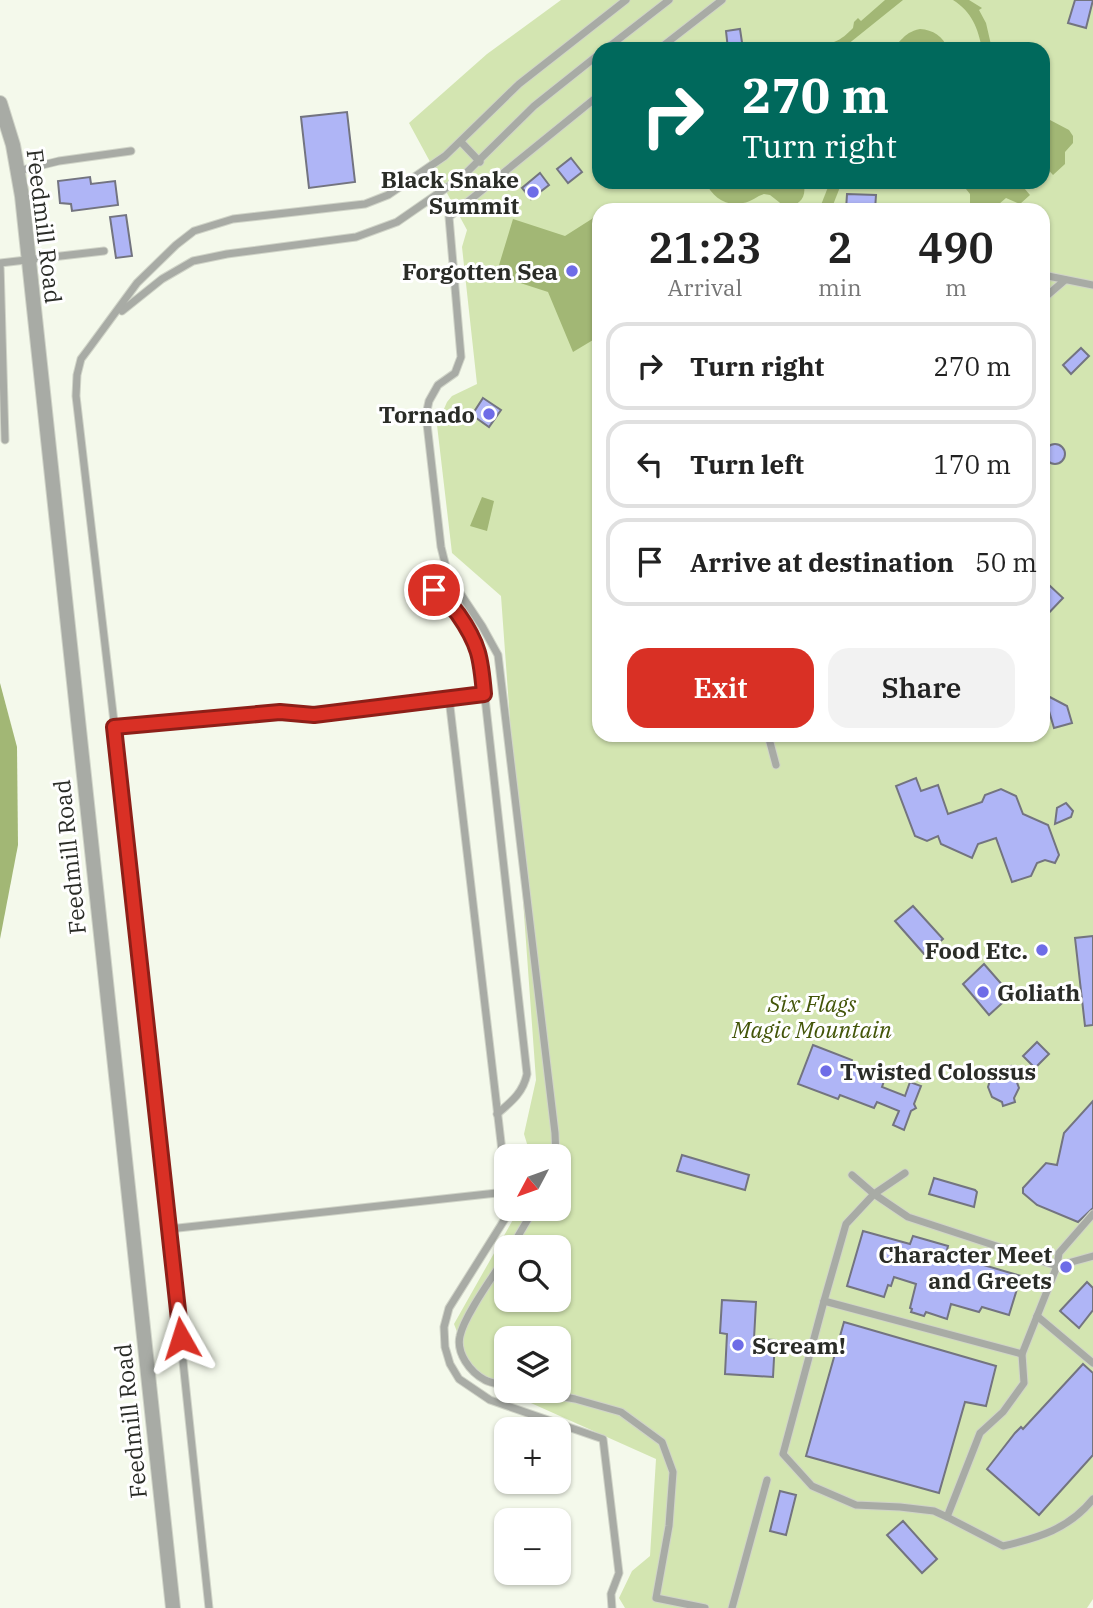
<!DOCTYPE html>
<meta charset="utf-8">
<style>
body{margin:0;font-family:"IBM Plex Serif",serif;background:#f2f2f2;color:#222;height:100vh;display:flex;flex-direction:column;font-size:26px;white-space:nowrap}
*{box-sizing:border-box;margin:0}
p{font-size:23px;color:#767676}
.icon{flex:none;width:38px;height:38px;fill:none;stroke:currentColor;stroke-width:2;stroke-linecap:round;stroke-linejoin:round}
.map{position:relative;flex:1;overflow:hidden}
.panel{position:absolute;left:592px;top:203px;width:458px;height:539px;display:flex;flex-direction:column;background:#fff;border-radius:21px;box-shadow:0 2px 5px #0004}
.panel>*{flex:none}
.banner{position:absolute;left:592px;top:42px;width:458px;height:147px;border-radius:21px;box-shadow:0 2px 5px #0004;background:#00695c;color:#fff;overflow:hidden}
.needle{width:46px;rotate:229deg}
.buttons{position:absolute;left:494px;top:1144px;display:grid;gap:14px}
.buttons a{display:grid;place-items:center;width:77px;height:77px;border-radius:14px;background:#fff;box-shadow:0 2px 5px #0004;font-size:35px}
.pin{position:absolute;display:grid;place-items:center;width:60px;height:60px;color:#fff;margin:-30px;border:4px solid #fff;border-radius:50%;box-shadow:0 2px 7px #0007}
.me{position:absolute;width:77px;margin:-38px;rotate:354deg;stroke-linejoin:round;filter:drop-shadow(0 0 5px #0008)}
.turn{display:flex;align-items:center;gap:24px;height:147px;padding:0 35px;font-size:32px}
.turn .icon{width:91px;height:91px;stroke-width:2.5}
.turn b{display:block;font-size:49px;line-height:60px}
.eta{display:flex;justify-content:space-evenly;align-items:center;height:119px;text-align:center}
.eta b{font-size:42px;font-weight:600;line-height:49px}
.button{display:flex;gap:14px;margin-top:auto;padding:14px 35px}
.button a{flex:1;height:80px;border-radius:21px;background:#d93025;color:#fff;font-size:28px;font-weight:600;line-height:80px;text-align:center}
.button a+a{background:#f2f2f2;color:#222}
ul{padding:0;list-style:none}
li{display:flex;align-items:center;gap:21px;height:88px;margin:0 14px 10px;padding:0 21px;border:4px solid #e0e0e0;border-radius:21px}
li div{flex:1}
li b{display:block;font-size:26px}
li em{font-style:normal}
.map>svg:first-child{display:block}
.green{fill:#d3e5b1;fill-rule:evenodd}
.water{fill:#a2b775}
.building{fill:#afb5f6;stroke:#737480;stroke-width:2}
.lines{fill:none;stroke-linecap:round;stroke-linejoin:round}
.service-casing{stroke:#d0d4c8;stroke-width:9}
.minor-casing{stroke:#d0d4c8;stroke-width:16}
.service{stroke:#a8aba5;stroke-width:7}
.minor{stroke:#a8aba5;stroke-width:14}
.route-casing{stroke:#8d1f18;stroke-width:18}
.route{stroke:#d93025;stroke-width:12}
.poi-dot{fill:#6e6ce7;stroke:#fff;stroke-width:2.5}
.labels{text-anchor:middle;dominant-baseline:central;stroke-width:6;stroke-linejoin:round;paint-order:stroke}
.poi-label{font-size:23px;font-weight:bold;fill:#2a2c27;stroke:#fff;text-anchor:end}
.street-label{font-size:23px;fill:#2a2c27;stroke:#fff}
.park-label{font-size:23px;font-style:italic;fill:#435509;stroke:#fff}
</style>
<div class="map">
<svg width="1093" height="1608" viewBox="0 0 1093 1608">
<rect width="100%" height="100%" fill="#f4f9eb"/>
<path class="green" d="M 561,0 L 1093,0 L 1093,1599 L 1087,1608 L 625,1608 L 619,1598 L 632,1571 L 650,1556 L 656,1459 L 475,1378 L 454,1324 L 519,1209 L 558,1209 L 558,1157 L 531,1157 L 524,1134 L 536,1080 L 501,596 L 452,553 L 437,425 L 447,402 L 452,396 L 477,384 L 462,247 L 467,230 L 409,123 L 487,54 ZM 598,49 L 1043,49 L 1043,182 L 598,182 ZM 598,210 L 1043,210 L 1043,735 L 598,735 ZM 506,1248 L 558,1248 L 558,1300 L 506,1300 ZM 506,1339 L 558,1339 L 558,1391 L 506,1391 Z"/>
<g class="water">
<path d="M 885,0 L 903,0 L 842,49 L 790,49 C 807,37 817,47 834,42 C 842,39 847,34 853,28 L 854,22 L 858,18 L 861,21 Z"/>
<path d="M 953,0 L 969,0 L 982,8 L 979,10 L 986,23 L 992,49 L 982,49 C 978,28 972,12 953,0 Z"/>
<path d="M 920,29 C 933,30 943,36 948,49 L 889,49 C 902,44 901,33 920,29 Z"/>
<polygon points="1043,109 1050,120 1069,130 1073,136 1073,143 1065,152 1065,164 1053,175 1043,164"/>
<path d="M 705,182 L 803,182 C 808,197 799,207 784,206 L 770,195 L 764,194 C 757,196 751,202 743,203 C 725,207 713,197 705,182 Z"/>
<polygon points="830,182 842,182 831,210 819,210"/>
<polygon points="965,182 1019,182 1030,195 1020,204 1006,198 992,210 970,210 970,194 962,184"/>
<polygon points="598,215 598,337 573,352 548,292 496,275 513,219 565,236"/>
<polygon points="482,497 494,501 487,531 470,526"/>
<polygon points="0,683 17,747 18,845 0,939"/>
</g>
<g class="building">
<polygon points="1075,0 1093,0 1086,28 1068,23"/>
<polygon points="740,29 743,49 728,49 726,31"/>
<polygon points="347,112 355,182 309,188 301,117"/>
<polygon points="571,158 582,172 568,183 557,169"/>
<polygon points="540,173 549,185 531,199 522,188"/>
<polygon points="90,177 91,184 115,181 118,205 72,211 71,204 60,203 58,181"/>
<polygon points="847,194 876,195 875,210 846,210"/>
<polygon points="126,215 132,256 116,258 110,217"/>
<polygon points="1081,348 1089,356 1071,374 1063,365"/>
<polygon points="483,398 501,410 489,427 472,415"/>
<circle cx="1055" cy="454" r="10"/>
<polygon points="1049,585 1063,598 1043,619 1043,592"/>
<polygon points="1044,694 1067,706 1072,723 1054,728"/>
<polygon points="916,778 921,791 938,785 948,814 982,802 985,795 1001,789 1016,796 1023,814 1048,825 1059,855 1055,863 1045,860 1037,863 1031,876 1012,882 996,838 978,844 972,858 941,844 938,836 927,841 915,836 896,786"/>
<polygon points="1066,803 1073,811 1071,817 1055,824 1057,808"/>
<polygon points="913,906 943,939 925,955 895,921"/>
<polygon points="1093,936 1093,1025 1085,1026 1075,938"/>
<polygon points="984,964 1011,995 989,1015 963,984"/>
<polygon points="1037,1042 1049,1054 1035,1068 1023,1056"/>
<polygon points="813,1045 852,1060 850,1068 884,1081 882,1087 905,1096 910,1082 921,1086 914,1104 916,1108 911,1111 904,1130 893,1125 899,1111 877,1102 874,1108 840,1095 838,1099 798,1084"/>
<polygon points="1011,1066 1019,1088 1014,1098 1015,1102 1003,1106 1002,1102 992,1097 988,1087 991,1077 990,1072"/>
<polygon points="1093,1101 1093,1208 1078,1222 1037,1205 1023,1193 1023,1188 1046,1163 1057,1165 1064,1133"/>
<polygon points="682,1155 749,1175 745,1190 677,1171"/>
<polygon points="934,1178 975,1190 977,1192 974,1207 929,1194"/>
<polygon points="863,1231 910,1244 913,1236 948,1246 946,1254 1021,1276 1009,1315 982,1307 979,1312 951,1304 947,1319 926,1312 924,1316 911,1312 912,1309 910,1308 916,1284 894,1277 891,1286 888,1285 884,1297 847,1286"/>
<polygon points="1087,1282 1093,1288 1093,1310 1079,1328 1060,1311"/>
<polygon points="722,1300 756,1302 754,1339 775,1340 773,1377 725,1374 727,1334 720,1333"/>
<polygon points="844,1322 996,1366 986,1406 965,1402 939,1493 806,1456"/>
<polygon points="1083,1364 1093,1373 1093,1455 1039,1515 987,1469 1015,1433 1021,1427 1023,1429"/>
<polygon points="780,1491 796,1495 786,1535 770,1531"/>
<polygon points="903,1521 937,1559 922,1573 887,1535"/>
</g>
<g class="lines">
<defs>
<g id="service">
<polyline points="606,49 669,0"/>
<polyline points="659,49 722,0"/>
<polyline points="461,142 480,162"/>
<polyline points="18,171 59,161 131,151"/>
<polyline points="1043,275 1093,285"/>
<polyline points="1043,299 1065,280"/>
<polyline points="122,311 162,279 193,261 227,254 356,237 397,222 462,177 534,106 598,55"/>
<polyline points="5,440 0,263 104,251"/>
<path d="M 434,590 C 462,606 477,641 482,671 L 527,1074 C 523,1093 511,1102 497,1114"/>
<polyline points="449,698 506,1185"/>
<polyline points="114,727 280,712 314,715 484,694"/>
<polyline points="768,735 776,765"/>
<polyline points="556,1157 555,1133 498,655 482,626 448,575 441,547 426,415 429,401 438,385 455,373 461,357 449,217 598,96"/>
<polyline points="852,1175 874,1194 908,1217 1057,1266 1022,1354 824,1301 846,1224 874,1194 905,1173"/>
<polyline points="507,1209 508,1214 449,1308 444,1327 445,1347 450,1364 459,1379 490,1400 603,1439 619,1573 611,1594 612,1608"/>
<polyline points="1093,1214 1059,1253 1057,1266 1093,1256"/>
<polyline points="169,1229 506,1192"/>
<polyline points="511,1248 534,1209"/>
<path d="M 506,1256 C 494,1275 464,1316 460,1336 C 456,1353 470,1372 485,1380 C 491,1383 499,1384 506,1386"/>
<polyline points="824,1301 783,1454 812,1486 856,1505 900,1507 934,1511 947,1517 980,1433 1003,1412 1024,1383 1022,1354"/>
<polyline points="1037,1316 1093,1363"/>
<polyline points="532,1391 575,1399 621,1412 662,1442 673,1472 669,1526 656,1598 705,1608"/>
<path d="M 947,1517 L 1003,1546 C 1038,1538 1069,1529 1093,1499"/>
<polyline points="209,1608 130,859 76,396 77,375 81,359 90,347 137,283 176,245 194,231 233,219 365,204 388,195 445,156 519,84 626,0"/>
<polyline points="732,1608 767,1480"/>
</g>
<polyline id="minor" points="0,103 13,145 22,196 173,1608"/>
</defs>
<use href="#service" class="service-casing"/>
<use href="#minor" class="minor-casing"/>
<use href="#service" class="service"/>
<use href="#minor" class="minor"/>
</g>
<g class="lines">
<defs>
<path id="route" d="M 181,1338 L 114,727 L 280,712 L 314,715 L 484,694 C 481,658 479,644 458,614 C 451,605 444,596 434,590"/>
</defs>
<use href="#route" class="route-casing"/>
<use href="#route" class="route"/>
</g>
<g class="poi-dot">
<circle cx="533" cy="192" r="7"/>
<circle cx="572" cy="271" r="7"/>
<circle cx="489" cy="414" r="7"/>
<circle cx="1042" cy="950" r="7"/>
<circle cx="983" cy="992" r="7"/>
<circle cx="826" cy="1071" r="7"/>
<circle cx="1066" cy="1267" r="7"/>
<circle cx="738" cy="1345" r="7"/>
</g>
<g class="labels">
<g class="poi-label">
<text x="519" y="179">Black Snake<tspan x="519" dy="26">Summit</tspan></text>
<text x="558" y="271">Forgotten Sea</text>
<text x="475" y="414">Tornado</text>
<text x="1028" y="950">Food Etc.</text>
<text x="997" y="992" text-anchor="start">Goliath</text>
<text x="840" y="1071" text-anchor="start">Twisted Colossus</text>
<text x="1052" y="1254">Character Meet<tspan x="1052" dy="26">and Greets</tspan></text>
<text x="752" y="1345" text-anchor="start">Scream!</text>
</g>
<g class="street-label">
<text transform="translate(45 226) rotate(83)">Feedmill Road</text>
<text transform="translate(69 857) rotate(-96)">Feedmill Road</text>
<text transform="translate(130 1421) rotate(-96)">Feedmill Road</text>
</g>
<g class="park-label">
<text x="812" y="1003">Six Flags<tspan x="812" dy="26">Magic Mountain</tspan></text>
</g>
</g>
</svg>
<div class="buttons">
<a><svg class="needle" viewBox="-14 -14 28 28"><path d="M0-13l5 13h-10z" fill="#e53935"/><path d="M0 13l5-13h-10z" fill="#767676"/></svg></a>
<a><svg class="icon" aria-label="search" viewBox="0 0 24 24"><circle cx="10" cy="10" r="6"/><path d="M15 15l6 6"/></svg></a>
<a><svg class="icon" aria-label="layers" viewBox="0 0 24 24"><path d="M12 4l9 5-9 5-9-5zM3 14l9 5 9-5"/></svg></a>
<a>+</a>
<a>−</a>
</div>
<div class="pin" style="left:434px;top:590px;background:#d93025"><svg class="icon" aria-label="arrive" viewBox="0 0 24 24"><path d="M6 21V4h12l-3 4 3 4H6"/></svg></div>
<svg class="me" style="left:181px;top:1338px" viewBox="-20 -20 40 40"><path d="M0-17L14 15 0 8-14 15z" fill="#d93025" stroke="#fff" stroke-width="4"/></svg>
<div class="banner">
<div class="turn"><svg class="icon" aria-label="right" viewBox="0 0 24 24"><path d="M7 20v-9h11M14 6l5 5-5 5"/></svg><div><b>270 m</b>Turn right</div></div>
</div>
<section class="panel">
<div class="eta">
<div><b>21:23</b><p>Arrival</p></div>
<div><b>2</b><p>min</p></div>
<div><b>490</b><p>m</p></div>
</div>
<ul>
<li><svg class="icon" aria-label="right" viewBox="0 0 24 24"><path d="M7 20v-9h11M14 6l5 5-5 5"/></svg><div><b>Turn right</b></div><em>270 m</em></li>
<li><svg class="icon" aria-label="left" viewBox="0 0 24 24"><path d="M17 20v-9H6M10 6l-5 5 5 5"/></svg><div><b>Turn left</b></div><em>170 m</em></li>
<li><svg class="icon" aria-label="arrive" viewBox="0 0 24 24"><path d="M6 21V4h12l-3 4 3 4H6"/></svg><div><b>Arrive at destination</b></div><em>50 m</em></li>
</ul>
<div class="button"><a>Exit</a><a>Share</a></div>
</section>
</div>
